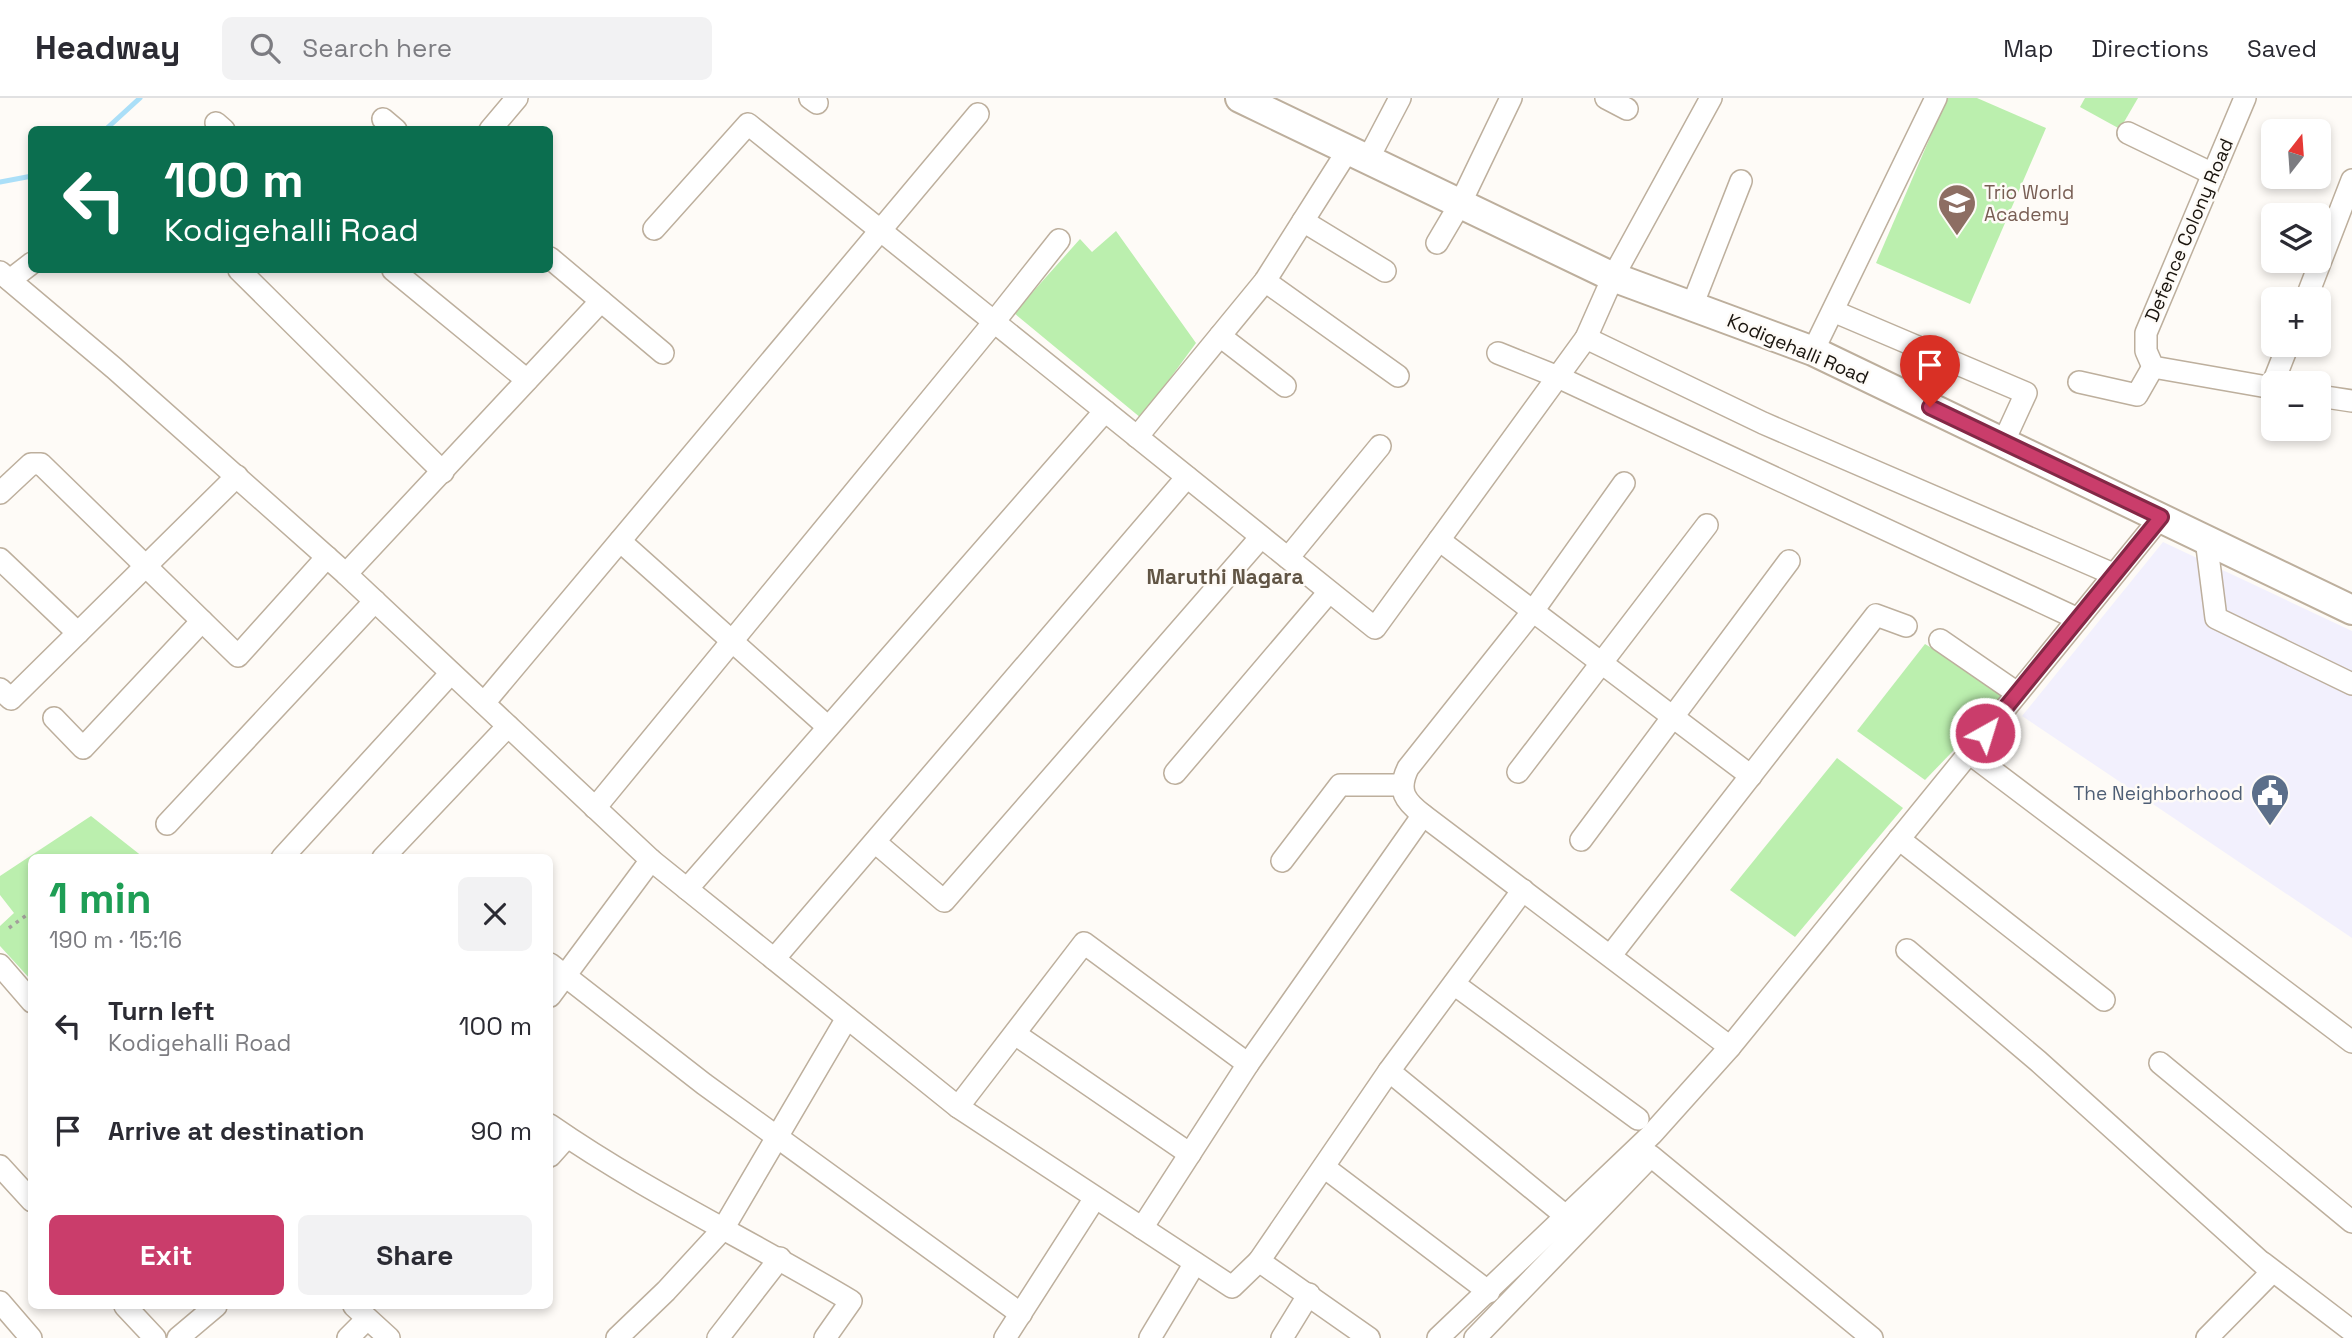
<!DOCTYPE html>
<meta charset="utf-8">
<style>
body{margin:0;font-family:"Space Grotesk",sans-serif;background:#f2f2f3;color:#2b2b33;height:100vh;display:flex;flex-direction:column;font-size:26px;white-space:nowrap}
*{box-sizing:border-box;margin:0}
p{font-size:23px;color:#7c7c81}
.icon{flex:none;width:38px;height:38px;fill:none;stroke:currentColor;stroke-width:2;stroke-linecap:round;stroke-linejoin:round}
.map{position:relative;flex:1;overflow:hidden}
.side{position:absolute;left:28px;top:756px;width:525px;height:455px;display:flex;flex-direction:column;background:#fff;border-radius:10px;box-shadow:0 4px 10px #0003}
.side>*{flex:none}
.hud{position:absolute;left:28px;top:28px;width:525px;height:147px;border-radius:10px;box-shadow:0 4px 10px #0003;background:#0b6e4f;color:#fff;overflow:hidden}
.needle{width:46px;rotate:17deg}
.buttons{position:absolute;left:2261px;top:21px;display:grid;gap:14px}
.buttons a{display:grid;place-items:center;width:70px;height:70px;border-radius:10px;background:#fff;box-shadow:0 4px 10px #0003;font-size:35px}
.pin{position:absolute;display:grid;place-items:center;width:60px;height:60px;color:#fff;margin:-72px -30px;border-radius:50% 50% 50% 0;rotate:-45deg;box-shadow:0 0 7px #0007}
.pin .icon{rotate:45deg}
.me{position:absolute;width:77px;margin:-38px;rotate:39deg;stroke-linejoin:round;filter:drop-shadow(0 0 5px #0008)}
.turn{display:flex;align-items:center;gap:24px;height:147px;padding:0 21px;font-size:32px}
.turn .icon{width:91px;height:91px;stroke-width:2.5}
.turn b{display:block;font-size:49px;line-height:60px}
.round{display:grid;place-items:center;flex:none;width:74px;height:74px;border-radius:10px;background:#f2f2f3}
.head{display:flex;align-items:center;justify-content:space-between;height:119px;padding:0 21px}
h1{font-size:42px;font-weight:700;line-height:52px;color:#1e9e55}
.primary-button{display:flex;gap:14px;margin-top:auto;padding:14px 21px}
.primary-button a{flex:1;height:80px;border-radius:10px;background:#ca3d6b;color:#fff;font-size:28px;font-weight:700;line-height:80px;text-align:center}
.primary-button a+a{background:#f2f2f3;color:#2b2b33}
ul{padding:0;list-style:none}
li{display:flex;align-items:center;gap:21px;height:105px;padding:0 21px}
li div{flex:1}
li b{display:block;font-size:26px}
li em{font-style:normal}
header{display:flex;align-items:center;gap:42px;box-sizing:border-box;height:98px;padding:0 35px;background:#fff;border-bottom:2px solid #e1e1e2}
header strong{font-size:33px}
nav{display:flex;gap:38px;margin-inline-start:auto;font-size:24px}
.search{width:490px;height:63px;background:#f2f2f3;display:flex;align-items:center;gap:18px;box-sizing:border-box;padding:0 24px;border-radius:10px;color:#7c7c81;font-size:26px}
.map>svg:first-child{display:block}
.commercial{fill:#f2f0fd}
.green{fill:#bbefae}
.lines{fill:none;stroke-linecap:round;stroke-linejoin:round}
.stream{stroke:#aadff8;stroke-width:5}
.minor-casing{stroke:#bdaf9d;stroke-width:24}
.major-casing{stroke:#bdaf9d;stroke-width:32}
.path{stroke:#a3a09b;stroke-width:3.5;stroke-dasharray:3.5 5;stroke-linecap:butt}
.minor{stroke:#fff;stroke-width:21}
.major{stroke:#fff;stroke-width:28}
.route-casing{stroke:#832846;stroke-width:18}
.route{stroke:#ca3d6b;stroke-width:12}
.labels{text-anchor:middle;dominant-baseline:central;stroke-width:5;stroke-linejoin:round;paint-order:stroke}
.education-label{font-size:19px;fill:#785e54;stroke:#fefbf7;text-anchor:start}
.street-label{font-size:19px;fill:#19140e;stroke:#fefbf7}
.service-label{font-size:19px;fill:#4e5e75;stroke:#fefbf7;text-anchor:end}
.neighbourhood-label{font-size:21px;font-weight:bold;fill:#615545;stroke:#fefbf7}
</style>
<header>
<strong>Headway</strong>
<div class="search"><svg class="icon" aria-label="search" viewBox="0 0 24 24"><circle cx="10" cy="10" r="6"/><path d="M15 15l6 6"/></svg>Search here</div>
<nav><a>Map</a><a>Directions</a><a>Saved</a></nav>
</header>
<div class="map">
<svg width="2352" height="1240" viewBox="0 0 2352 1240">
<rect width="100%" height="100%" fill="#fefbf7"/>
<polygon class="commercial" points="2163,444 2352,533 2352,840 2022,618"/>
<g class="green">
<polygon points="1947,0 1977,0 2046,30 1970,206 1876,165"/>
<polygon points="2085,0 2138,0 2120,31 2080,9"/>
<polygon points="1116,133 1196,245 1141,320 1014,215 1080,141 1092,154"/>
<polygon points="1925,546 2008,596 1925,682 1857,633"/>
<polygon points="1837,660 1903,710 1795,839 1730,792"/>
<polygon points="91,718 143,759 32,760 31,882 0,848 0,828 14,815 0,797 0,778"/>
</g>
<g class="lines">
<g class="stream">
<polyline points="105,32 140,0"/>
<polyline points="0,84 32,78"/>
</g>
<defs>
<g id="minor">
<polyline points="810,0 817,5"/>
<polyline points="1606,0 1627,11"/>
<polyline points="2245,0 2146,235 2146,253 2153,269 2273,290"/>
<polyline points="383,21 396,32"/>
<polyline points="216,25 224,32"/>
<polyline points="490,32 517,0"/>
<polyline points="2128,35 2213,76"/>
<polyline points="1368,61 1400,0"/>
<polyline points="1303,123 1385,173"/>
<polyline points="654,131 748,26 1375,530 1586,240 1613,179 1711,0"/>
<polyline points="1437,145 1460,106 1511,0"/>
<polyline points="550,160 663,255"/>
<polyline points="239,172 443,374"/>
<polyline points="393,172 527,282"/>
<polyline points="0,174 114,270 346,476 651,762 958,1009 1232,1189 1259,1163 1369,1240"/>
<polyline points="10,182 32,165"/>
<polyline points="1265,183 1398,278"/>
<polyline points="2306,201 2352,82"/>
<polyline points="1692,208 1741,83"/>
<polyline points="1833,213 2026,295 2003,345"/>
<polyline points="1220,238 1285,288"/>
<polyline points="1586,240 1763,325 2113,476"/>
<polyline points="1813,253 1936,0"/>
<polyline points="1498,255 1558,279 2078,521"/>
<polyline points="2079,284 2137,297 2153,269"/>
<polyline points="2273,285 2288,247"/>
<polyline points="2319,298 2352,303"/>
<polyline points="1137,339 1265,183 1348,52"/>
<path d="M 1624,385 L 1533,513 L 1408,670 C 1397,693 1405,703 1423,717 L 1730,949"/>
<polyline points="0,395 31,366 41,366 238,558 327,459"/>
<polyline points="2206,441 2216,520 2352,586"/>
<polyline points="1439,442 1751,678"/>
<polyline points="620,443 828,629"/>
<polyline points="1288,460 1380,348"/>
<polyline points="0,461 78,535"/>
<polyline points="346,476 601,203"/>
<polyline points="1940,542 2017,595"/>
<polyline points="0,591 11,601 237,378"/>
<polyline points="484,605 978,16"/>
<polyline points="54,620 83,650 202,523"/>
<polyline points="1969,655 2352,944"/>
<polyline points="1518,674 1707,427"/>
<polyline points="1175,675 1329,494"/>
<polyline points="595,710 994,224 1059,142"/>
<polyline points="167,726 375,503"/>
<polyline points="1899,741 2104,902"/>
<polyline points="1581,742 1789,463"/>
<polyline points="875,744 944,803 1261,439"/>
<polyline points="282,760 451,575"/>
<polyline points="383,760 508,628"/>
<polyline points="1282,763 1340,687 1402,687"/>
<polyline points="687,791 1105,313"/>
<polyline points="1523,792 1389,973 1567,1119"/>
<polyline points="1907,852 2038,963 2272,1174 2207,1240"/>
<polyline points="1611,857 1876,517 1906,528"/>
<polyline points="774,861 1187,379"/>
<polyline points="550,866 704,986 1021,1216"/>
<polyline points="0,867 32,904"/>
<polyline points="1454,886 1638,1021"/>
<polyline points="550,898 651,762"/>
<polyline points="1015,936 1190,1056"/>
<polyline points="2160,965 2352,1124"/>
<polyline points="958,1009 1084,845 1248,966"/>
<path d="M 550,1027 C 645,1093 751,1143 851,1203 L 825,1240"/>
<polyline points="550,1058 567,1039"/>
<polyline points="0,1068 32,1103"/>
<polyline points="1324,1069 1489,1194"/>
<polyline points="1142,1130 1248,966 1423,717"/>
<polyline points="1259,1163 1389,973"/>
<polyline points="2263,1165 2352,1233"/>
<polyline points="0,1204 31,1240"/>
<polyline points="125,1208 155,1240"/>
<polyline points="354,1208 389,1240"/>
<polyline points="178,1240 216,1208"/>
<polyline points="348,1240 367,1221"/>
<polyline points="617,1240 666,1193 723,1131 847,920"/>
<polyline points="718,1240 780,1160"/>
<polyline points="1005,1240 1095,1100"/>
<polyline points="1150,1240 1195,1165"/>
<polyline points="1282,1240 1309,1196"/>
<polyline points="1438,1240 1652,1036 1730,949 2161,419"/>
<polyline points="1475,1240 1651,1058 1872,1240"/>
</g>
<polyline id="major" points="1240,0 1613,179 1813,253 2352,512"/>
</defs>
<use href="#minor" class="minor-casing"/>
<use href="#major" class="major-casing"/>
<polyline class="path" points="9,830 32,813"/>
<use href="#minor" class="minor"/>
<use href="#major" class="major"/>
</g>
<g class="lines">
<defs>
<polyline id="route" points="1930,309 2161,419 1985,635"/>
</defs>
<use href="#route" class="route-casing"/>
<use href="#route" class="route"/>
</g>
<defs>
<symbol id="school-pin" viewBox="-11 -11 22 30"><path d="M0 17L-7.5 6A9.5 9.5 0 1 1 7.5 6Z" fill="#8d6e63" stroke="#fefbf7"/><path d="M0-5L7-2L0 1L-7-2ZM-4 1L0 2.5L4 1V4Q0 6-4 4Z" fill="#fff"/></symbol>
<symbol id="civic-pin" viewBox="-11 -11 22 30"><path d="M0 17L-7.5 6A9.5 9.5 0 1 1 7.5 6Z" fill="#5c6f8a" stroke="#fefbf7"/><path d="M-.6-6.5H3V-4.5H.6V-3L4-1V1h2V6H-6V1h2V-1L-.6-3ZM-1.2 2.5V6h2.4V2.5Z" fill="#fff"/></symbol>
</defs>
<g fill-rule="evenodd">
<use href="#school-pin" x="1935" y="83" width="44" height="60"/>
<use href="#civic-pin" x="2248" y="673" width="44" height="60"/>
</g>
<g class="labels">
<g class="education-label">
<text x="1984" y="94">Trio World<tspan x="1984" dy="22">Academy</tspan></text>
</g>
<g class="street-label">
<text transform="translate(2189 132) rotate(-67)">Defence Colony Road</text>
<text transform="translate(1798 251) rotate(23)">Kodigehalli Road</text>
</g>
<g class="service-label">
<text x="2243" y="695">The Neighborhood</text>
</g>
<g class="neighbourhood-label">
<text x="1225" y="478">Maruthi Nagara</text>
</g>
</g>
</svg>
<div class="buttons">
<a><svg class="needle" viewBox="-14 -14 28 28"><path d="M0-13l5 13h-10z" fill="#e53935"/><path d="M0 13l5-13h-10z" fill="#7c7c81"/></svg></a>
<a><svg class="icon" aria-label="layers" viewBox="0 0 24 24"><path d="M12 4l9 5-9 5-9-5zM3 14l9 5 9-5"/></svg></a>
<a>+</a>
<a>−</a>
</div>
<div class="pin" style="left:1930px;top:309px;background:#d93025"><svg class="icon" aria-label="arrive" viewBox="0 0 24 24"><path d="M6 21V4h12l-3 4 3 4H6"/></svg></div>
<svg class="me" style="left:1985px;top:635px" viewBox="-20 -20 40 40"><circle r="17" fill="#ca3d6b" stroke="#fff" stroke-width="3"/><path d="M0-11L8 9 0 5-8 9z" fill="#fff"/></svg>
<div class="hud">
<div class="turn"><svg class="icon" aria-label="left" viewBox="0 0 24 24"><path d="M17 20v-9H6M10 6l-5 5 5 5"/></svg><div><b>100 m</b>Kodigehalli Road</div></div>
</div>
<section class="side">
<div class="head"><div><h1>1 min</h1><p>190 m · 15:16</p></div><a class="round"><svg class="icon" aria-label="close" viewBox="0 0 24 24"><path d="M6 6l12 12M18 6L6 18"/></svg></a></div>
<ul>
<li><svg class="icon" aria-label="left" viewBox="0 0 24 24"><path d="M17 20v-9H6M10 6l-5 5 5 5"/></svg><div><b>Turn left</b><p>Kodigehalli Road</p></div><em>100 m</em></li>
<li><svg class="icon" aria-label="arrive" viewBox="0 0 24 24"><path d="M6 21V4h12l-3 4 3 4H6"/></svg><div><b>Arrive at destination</b></div><em>90 m</em></li>
</ul>
<div class="primary-button"><a>Exit</a><a>Share</a></div>
</section>
</div>
